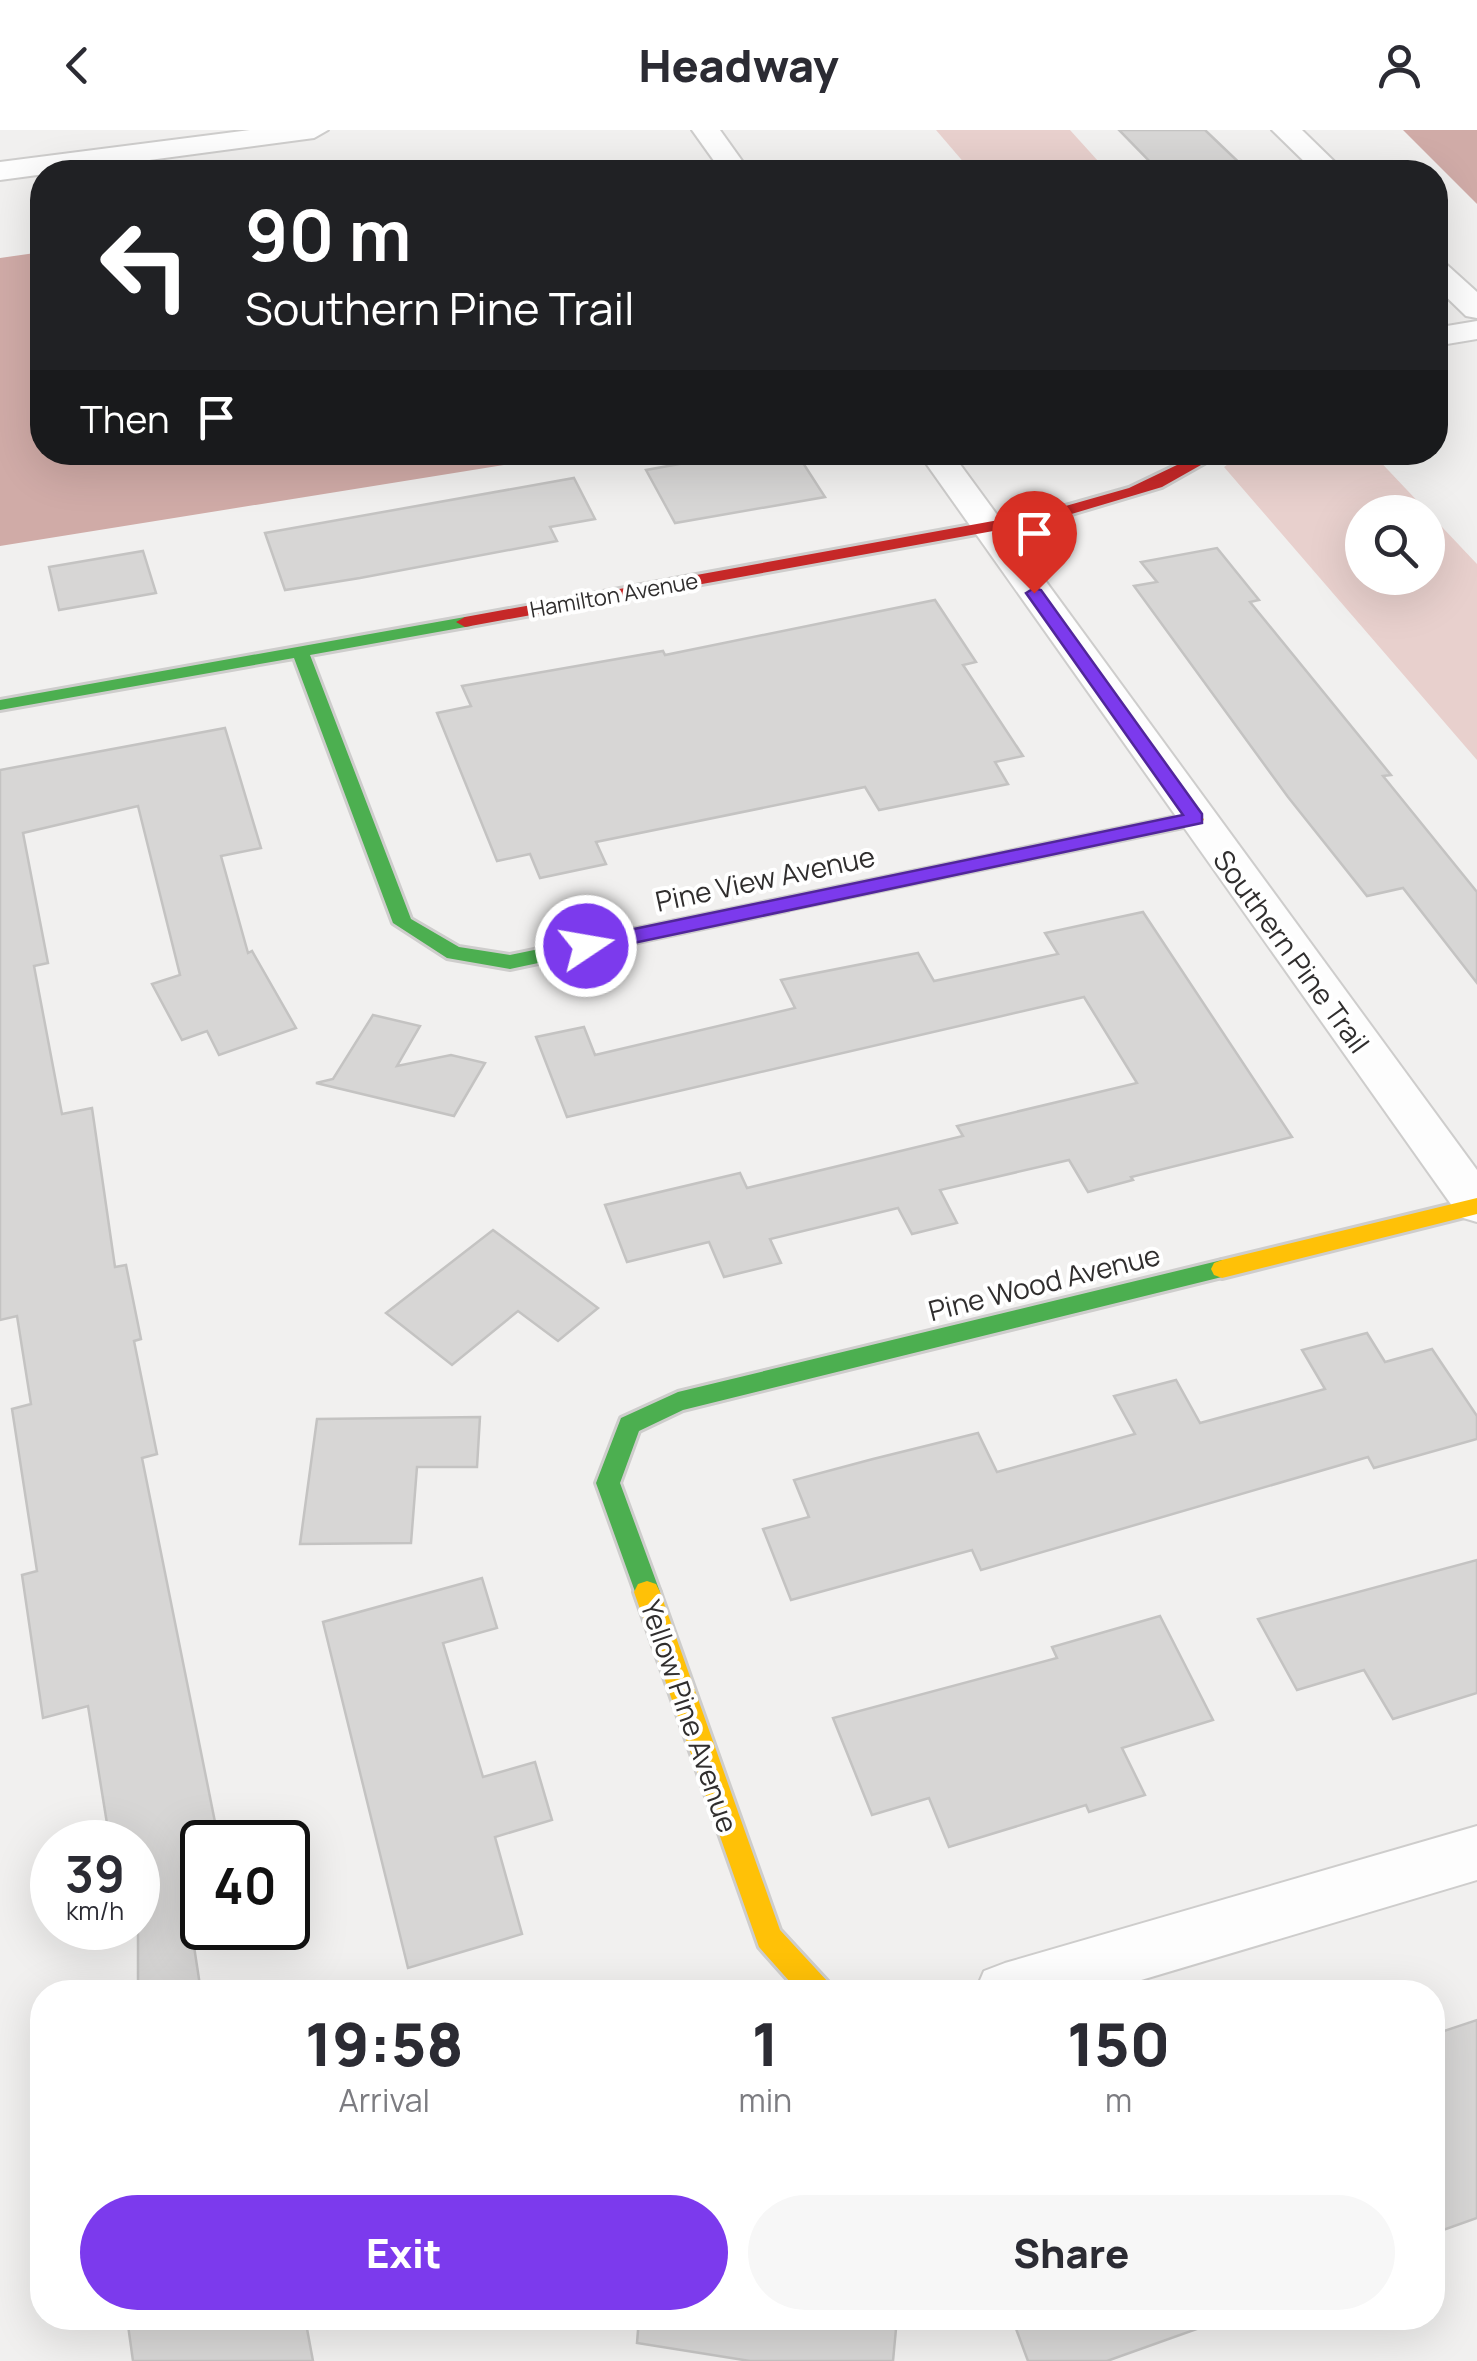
<!DOCTYPE html>
<style>
body{margin:0;font-family:Manrope,sans-serif;background:#f7f7f7;color:#2b2b33;height:100vh;display:flex;flex-direction:column;font-size:38px;white-space:nowrap}
*{box-sizing:border-box;margin:0}
p{font-size:32px;color:#7c7c81}
.icon{flex:none;width:55px;height:55px;fill:none;stroke:currentColor;stroke-width:2;stroke-linecap:round;stroke-linejoin:round}
.map{position:relative;flex:1;overflow:hidden}
.sheet{position:absolute;left:30px;top:1850px;width:1415px;height:350px;display:flex;flex-direction:column;background:#fff;border-radius:40px;box-shadow:0 10px 40px #0002}
.sheet>*{flex:none}
.banner{position:absolute;left:30px;top:30px;width:1418px;height:305px;border-radius:40px;box-shadow:0 10px 40px #0002;background:#202124;color:#fff;overflow:hidden}
.tools{position:absolute;left:1345px;top:365px;display:grid;gap:20px}
.tools a{display:grid;place-items:center;width:100px;height:100px;border-radius:50%;background:#fff;box-shadow:0 10px 40px #0002;font-size:50px}
.speed{position:absolute;left:30px;top:1690px;display:flex;gap:20px;font-size:50px;font-weight:700;text-align:center}
.speed>*{display:grid;place-content:center;width:130px;height:130px;border-radius:50%;background:#fff;box-shadow:0 10px 40px #0002;line-height:1}
.speed small{font-size:25px;font-weight:400}
.speed .limit{border:5px solid #111;border-radius:15px;background:#fff;color:#111}
.pin{position:absolute;display:grid;place-items:center;width:85px;height:85px;color:#fff;margin:-102px -42px;border-radius:50% 50% 50% 0;rotate:-45deg;box-shadow:0 0 10px #0007}
.pin .icon{rotate:45deg}
.me{position:absolute;width:110px;margin:-55px;rotate:78deg;stroke-linejoin:round;filter:drop-shadow(0 0 8px #0008)}
.turn{display:flex;align-items:center;gap:35px;height:210px;padding:0 50px;font-size:45px}
.turn .icon{width:130px;height:130px;stroke-width:2.5}
.turn b{display:block;font-size:70px;line-height:85px}
.then{display:flex;align-items:center;height:95px;padding:0 50px;background:#0003;gap:20px;font-size:38px}
.eta{display:flex;justify-content:space-evenly;align-items:center;height:170px;text-align:center}
.eta b{font-size:60px;font-weight:800;line-height:70px}
.button{display:flex;gap:20px;margin-top:auto;padding:20px 50px}
.button a{flex:1;height:115px;border-radius:60px;background:#7c3aed;color:#fff;font-size:40px;font-weight:800;line-height:115px;text-align:center}
.button a+a{background:#f7f7f7;color:#2b2b33}
header{display:flex;justify-content:space-between;align-items:center;height:130px;padding:0 50px;background:#fff;font-size:45px;font-weight:800}
.map>svg:first-child{display:block}
.green{fill:#e8d0cd;fill-rule:evenodd}
.water{fill:#d0aba7}
.building{fill:#d7d6d5;stroke:#c4c3c2;stroke-width:2.5}
.lines{fill:none;stroke-linecap:round;stroke-linejoin:round}
.street-casing{stroke:#cecdcc;stroke-width:4}
.fast-casing{stroke:#cecdcc;stroke-width:6}
.slow-casing{stroke:#cecdcc;stroke-width:6}
.jam-casing{stroke:#cecdcc;stroke-width:6}
.street{fill:#fdfdfd;fill-rule:evenodd}
.fast{fill:#4caf50;fill-rule:evenodd}
.slow{fill:#ffc107;fill-rule:evenodd}
.jam{fill:#c62828;fill-rule:evenodd}
.route{fill:#7c3aed;stroke:#51269a;stroke-width:2.5}
.labels{text-anchor:middle;dominant-baseline:central;stroke-width:8;stroke-linejoin:round;paint-order:stroke}
.far-street-label{font-size:22px;fill:#302e2e;stroke:#fff}
.street-label{font-size:28px;fill:#302e2e;stroke:#fff}
</style>
<header><svg class="icon" aria-label="back" viewBox="0 0 24 24"><path d="M15 5l-7 7 7 7"/></svg>Headway<svg class="icon" aria-label="person" viewBox="0 0 24 24"><circle cx="12" cy="8" r="4"/><path d="M4 21q1-7 8-7t8 7"/></svg></header>
<div class="map">
<svg width="1477" height="2231" viewBox="0 0 1477 2231">
<rect width="100%" height="100%" fill="#f1f0ef"/>
<g class="green">
<polygon points="936,0 1070,0 1108,42 972,42"/>
<path d="M 1245,322 L 1372,323 L 1477,434 L 1477,630 L 1224,337 ZM 1362,382 L 1428,382 L 1428,448 L 1362,448 Z"/>
</g>
<g class="water">
<polygon points="1403,0 1477,0 1477,74"/>
<polygon points="42,122 42,322 578,323 0,416 0,128"/>
</g>
<g class="building">
<polygon points="1119,0 1205,0 1249,42 1160,42"/>
<polygon points="746,322 796,322 825,367 675,393 646,340"/>
<polygon points="574,348 595,389 550,397 557,411 360,448 285,460 265,403"/>
<polygon points="1217,418 1259,470 1250,472 1391,645 1383,646 1477,762 1477,853 1403,758 1367,766 1288,667 1134,456 1157,452 1141,432"/>
<polygon points="143,421 156,463 59,480 49,437"/>
<polygon points="935,470 976,532 963,535 1023,626 995,632 1008,654 879,680 865,657 596,712 606,734 540,748 530,724 497,731 437,583 471,576 462,556 663,521 665,525"/>
<polygon points="225,598 261,718 221,726 248,823 252,821 296,898 219,925 207,901 182,910 152,854 180,845 138,676 23,703 48,833 34,836 62,984 92,978 115,1137 126,1135 141,1209 134,1211 157,1324 142,1328 219,1712 202,1712 202,1746 184,1751 201,1862 138,1862 138,1712 110,1712 88,1576 43,1588 22,1445 37,1441 12,1279 31,1274 17,1186 0,1190 0,640"/>
<polygon points="1143,782 1292,1007 1131,1047 1133,1050 1088,1062 1069,1030 940,1060 957,1093 912,1104 898,1078 770,1109 781,1133 724,1147 709,1112 627,1132 605,1075 740,1043 747,1058 963,1006 957,996 1137,953 1084,867 567,987 536,907 584,897 595,925 795,878 781,850 918,823 934,851 1058,824 1045,803"/>
<polygon points="373,885 420,896 397,936 451,925 485,933 454,986 316,953 333,949"/>
<polygon points="493,1100 598,1178 558,1211 518,1181 452,1235 386,1183"/>
<polygon points="1367,1203 1385,1232 1432,1219 1477,1286 1477,1309 1374,1338 1368,1327 981,1440 972,1420 791,1470 763,1399 809,1387 794,1350 873,1329 978,1303 997,1342 1135,1304 1114,1266 1176,1250 1200,1293 1325,1259 1302,1220"/>
<polygon points="480,1287 477,1337 417,1337 411,1413 300,1414 317,1289"/>
<polygon points="1477,1430 1477,1563 1393,1589 1364,1540 1297,1560 1258,1489"/>
<polygon points="482,1448 497,1498 443,1513 483,1647 535,1632 552,1690 495,1707 522,1804 408,1838 323,1492"/>
<polygon points="1160,1486 1213,1590 1122,1618 1145,1665 1089,1682 1086,1675 949,1717 929,1668 872,1685 833,1588 1057,1528 1052,1517"/>
<polygon points="1477,1890 1477,2088 1432,2104 1432,1905"/>
<polygon points="127,2188 305,2188 313,2231 133,2231"/>
<polygon points="639,2188 897,2188 893,2231 750,2231 637,2213"/>
<polygon points="1012,2188 1210,2188 1211,2194 1107,2231 1028,2231"/>
</g>
<g class="lines">
<defs>
<g id="street">
<polygon points="250,0 328,0 314,8 0,50 0,32"/>
<polygon points="692,0 720,0 750,42 722,42"/>
<polygon points="1272,0 1302,0 1345,42 1315,42"/>
<polygon points="1435,131 1446,134 1477,162 1477,188 1466,186 1435,156"/>
<polygon points="1477,191 1477,209 1435,216 1435,198"/>
<polygon points="918,322 951,322 1477,1040 1477,1092 1460,1087"/>
<polygon points="1477,1696 1477,1750 1101,1862 975,1862 984,1841 1005,1833"/>
</g>
<g id="fast">
<polygon points="465,487 474,492 471,496 310,525 411,789 459,817 510,825 781,769 791,775 788,780 510,839 447,828 393,793 294,528 0,580 0,570"/>
<polygon points="1222,1130 1230,1133 1233,1139 1230,1145 683,1280 639,1301 620,1353 660,1462 656,1470 647,1473 638,1470 596,1353 621,1288 678,1262"/>
</g>
<g id="slow">
<polygon points="1195,683 1204,689 1202,693 781,781 771,775 781,769"/>
<polygon points="1477,1068 1477,1084 1222,1148 1214,1145 1211,1139 1214,1133 1222,1130"/>
<polygon points="647,1451 656,1454 660,1462 780,1800 828,1852 832,1862 799,1862 759,1817 634,1462 638,1454"/>
</g>
<polygon id="jam" points="1204,322 1224,322 1162,357 1048,391 465,497 456,492 465,487 1048,381 1129,358"/>
</defs>
<use href="#street" class="street-casing"/>
<use href="#fast" class="fast-casing"/>
<use href="#slow" class="slow-casing"/>
<use href="#jam" class="jam-casing"/>
<use href="#street" class="street"/>
<use href="#fast" class="fast"/>
<use href="#slow" class="slow"/>
<use href="#jam" class="jam"/>
</g>
<polygon class="route" points="1034,458 1041,460 1202,684 1202,693 586,823 579,821 576,816 586,809 1183,685 1026,463"/>
<g class="labels">
<g class="far-street-label">
<text transform="translate(614 465) rotate(-10)">Hamilton Avenue</text>
</g>
<g class="street-label">
<text transform="translate(765 748) rotate(-12)">Pine View Avenue</text>
<text transform="translate(1292 821) rotate(54)">Southern Pine Trail</text>
<text transform="translate(1044 1152) rotate(-14)">Pine Wood Avenue</text>
<text transform="translate(690 1586) rotate(71)">Yellow Pine Avenue</text>
</g>
</g>
</svg>
<div class="tools">
<a><svg class="icon" aria-label="search" viewBox="0 0 24 24"><circle cx="10" cy="10" r="6"/><path d="M15 15l6 6"/></svg></a>
</div>
<div class="speed"><div>39<small>km/h</small></div><div class="limit">40</div></div>
<div class="pin" style="left:1034px;top:463px;background:#d93025"><svg class="icon" aria-label="arrive" viewBox="0 0 24 24"><path d="M6 21V4h12l-3 4 3 4H6"/></svg></div>
<svg class="me" style="left:586px;top:816px" viewBox="-20 -20 40 40"><circle r="17" fill="#7c3aed" stroke="#fff" stroke-width="3"/><path d="M0-11L8 9 0 5-8 9z" fill="#fff"/></svg>
<div class="banner">
<div class="turn"><svg class="icon" aria-label="left" viewBox="0 0 24 24"><path d="M17 20v-9H6M10 6l-5 5 5 5"/></svg><div><b>90 m</b>Southern Pine Trail</div></div>
<div class="then">Then<svg class="icon" aria-label="arrive" viewBox="0 0 24 24"><path d="M6 21V4h12l-3 4 3 4H6"/></svg></div>
</div>
<section class="sheet">
<div class="eta">
<div><b>19:58</b><p>Arrival</p></div>
<div><b>1</b><p>min</p></div>
<div><b>150</b><p>m</p></div>
</div>
<div class="button"><a>Exit</a><a>Share</a></div>
</section>
</div>
